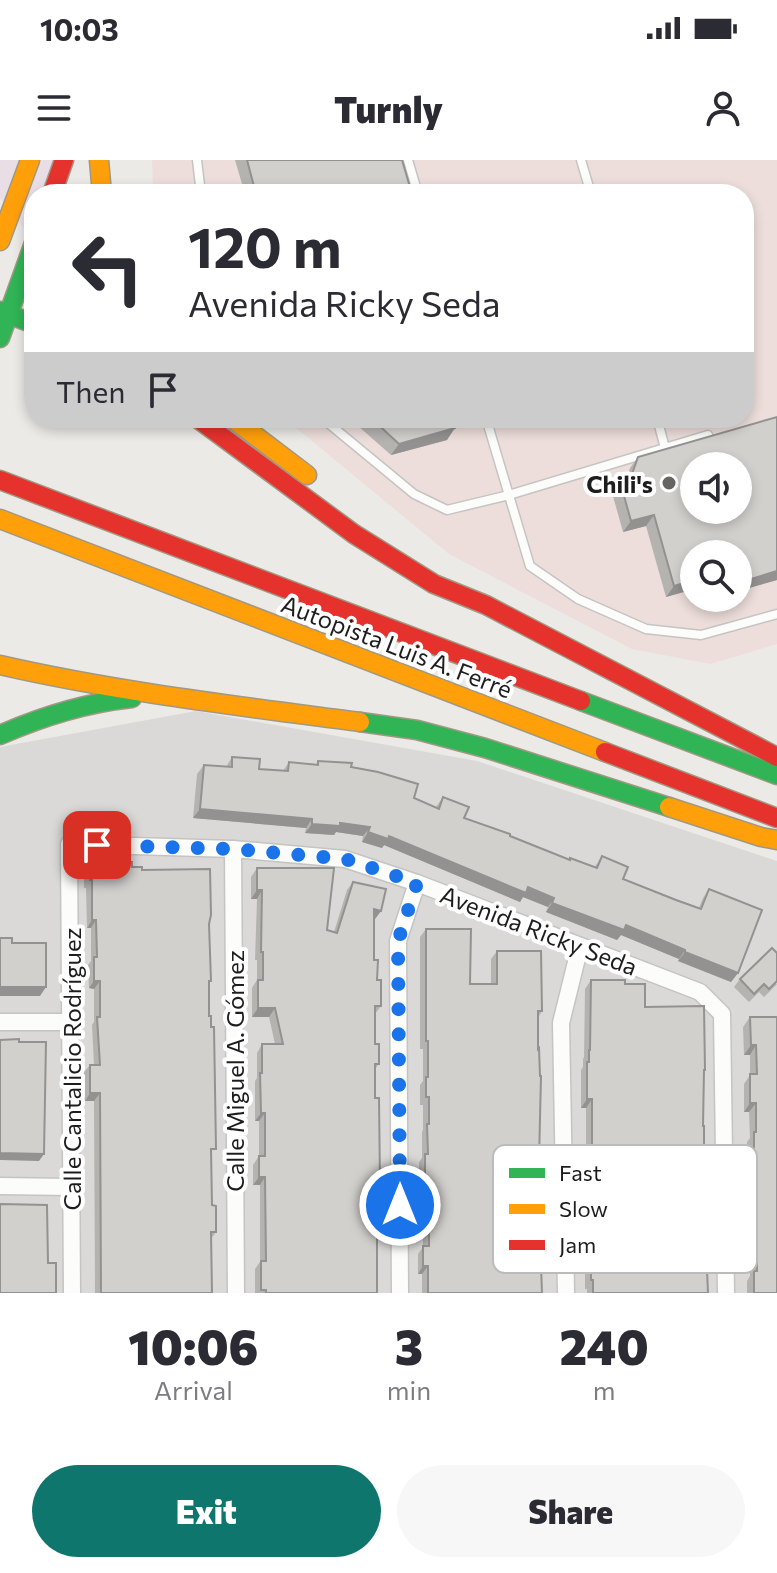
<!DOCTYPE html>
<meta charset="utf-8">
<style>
body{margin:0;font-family:Commissioner,sans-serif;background:#f7f7f7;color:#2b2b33;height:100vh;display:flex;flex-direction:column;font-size:30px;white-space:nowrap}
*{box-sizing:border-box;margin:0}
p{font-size:26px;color:#7c7c81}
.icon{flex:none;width:44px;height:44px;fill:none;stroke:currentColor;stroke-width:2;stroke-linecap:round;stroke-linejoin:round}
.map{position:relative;height:1133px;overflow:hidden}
.sheet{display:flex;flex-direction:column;background:#fff;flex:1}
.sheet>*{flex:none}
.top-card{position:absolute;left:24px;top:24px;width:730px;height:244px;border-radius:32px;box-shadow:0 4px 12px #0003;background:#fff;color:#2b2b33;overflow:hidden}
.fabs{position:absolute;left:680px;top:292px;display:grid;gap:16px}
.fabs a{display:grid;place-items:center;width:72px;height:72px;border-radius:50%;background:#fff;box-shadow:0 4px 12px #0003;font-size:40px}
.pin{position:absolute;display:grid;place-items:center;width:68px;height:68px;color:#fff;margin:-34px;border-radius:16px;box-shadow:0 4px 12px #0006}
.me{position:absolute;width:88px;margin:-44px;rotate:0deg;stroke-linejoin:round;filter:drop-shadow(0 0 6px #0008)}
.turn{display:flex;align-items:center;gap:28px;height:168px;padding:0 32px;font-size:36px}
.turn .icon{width:104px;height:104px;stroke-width:2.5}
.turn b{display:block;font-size:56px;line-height:68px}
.then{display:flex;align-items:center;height:76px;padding:0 32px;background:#0003;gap:16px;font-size:30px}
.eta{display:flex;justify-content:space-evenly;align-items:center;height:136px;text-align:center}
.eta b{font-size:48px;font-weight:800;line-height:56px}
.primary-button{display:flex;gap:16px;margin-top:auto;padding:16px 32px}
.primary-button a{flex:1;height:92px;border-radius:48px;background:#0f766e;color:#fff;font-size:32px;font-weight:800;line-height:92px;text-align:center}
.primary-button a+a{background:#f7f7f7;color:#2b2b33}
.status{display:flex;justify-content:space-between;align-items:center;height:56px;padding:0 40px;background:#fff;direction:ltr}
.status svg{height:22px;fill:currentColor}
header{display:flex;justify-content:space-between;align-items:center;height:104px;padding:0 32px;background:#fff;font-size:36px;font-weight:800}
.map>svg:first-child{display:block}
.residential{fill:#dad9d7}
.commercial{fill:#eddedb;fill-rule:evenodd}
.industrial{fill:#e9dee5}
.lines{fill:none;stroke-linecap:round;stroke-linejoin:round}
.lane-casing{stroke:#c4c4c2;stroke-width:11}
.street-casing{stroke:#c4c4c2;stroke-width:19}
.fast-casing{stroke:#a19883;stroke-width:21}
.slow-casing{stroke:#a19883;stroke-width:21}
.jam-casing{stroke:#a19883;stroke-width:21}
.lane{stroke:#fcfcfb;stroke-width:8}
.street{stroke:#fcfcfb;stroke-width:16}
.fast{stroke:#30b455;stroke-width:18}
.slow{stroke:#ff9f0a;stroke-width:18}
.jam{stroke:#e5322d;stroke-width:18}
.wall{fill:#b5b3b0}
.shaded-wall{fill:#939290}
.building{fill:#d2d0cd;stroke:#939290;stroke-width:2;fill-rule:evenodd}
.route{stroke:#1a73e8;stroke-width:14;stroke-dasharray:0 25.2}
.poi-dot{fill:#656563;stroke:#fff;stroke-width:3}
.labels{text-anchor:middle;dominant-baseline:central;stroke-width:8;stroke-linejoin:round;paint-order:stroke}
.poi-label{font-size:24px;font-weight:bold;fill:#1d1d1d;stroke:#fff;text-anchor:end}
.street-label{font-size:24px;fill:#1d1d1d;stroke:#fff}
.key{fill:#fff;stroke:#bbb;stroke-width:2}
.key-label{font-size:22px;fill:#1d1d1d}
</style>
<div class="status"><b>10:03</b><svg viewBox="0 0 49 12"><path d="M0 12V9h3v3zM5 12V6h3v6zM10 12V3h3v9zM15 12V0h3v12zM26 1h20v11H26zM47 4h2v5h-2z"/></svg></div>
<header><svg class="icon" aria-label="menu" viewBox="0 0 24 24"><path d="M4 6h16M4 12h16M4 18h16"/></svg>Turnly<svg class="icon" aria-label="person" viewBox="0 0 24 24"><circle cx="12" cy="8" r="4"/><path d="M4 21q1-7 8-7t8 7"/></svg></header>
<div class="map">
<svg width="777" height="1133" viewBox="0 0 777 1133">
<rect width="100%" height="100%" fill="#ebeae6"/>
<polygon class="residential" points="196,551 477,601 777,701 777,1133 0,1133 0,587"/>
<path class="commercial" d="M 152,0 L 777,0 L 777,484 L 710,504 L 632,489 L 449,394 L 284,258 L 744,258 L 744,34 L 155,34 L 153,26 ZM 694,306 L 738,306 L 738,350 L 694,350 ZM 694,394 L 738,394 L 738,438 L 694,438 Z"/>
<polygon class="industrial" points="0,0 69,0 58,34 34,34 34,81 0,38"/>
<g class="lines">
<defs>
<g id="lane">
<polyline points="197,0 201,34"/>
<polyline points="408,0 418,34"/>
<polyline points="581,0 591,34"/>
<polyline points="322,258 414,334 447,350 509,335 708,275"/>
<polyline points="486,258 530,406 578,439 646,469 701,475 777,454"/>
<polyline points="657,258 665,288"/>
</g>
<g id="street">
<polyline points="233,689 236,1133"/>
<polyline points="0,862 71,862"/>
<polyline points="0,1026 71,1027"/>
<polyline points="72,1133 69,684 233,689 345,699 417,723 700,832 722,854 726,1133"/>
<polyline points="400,1133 398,781 417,723"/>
<polyline points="566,1133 561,863 580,786"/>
</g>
<g id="fast">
<polyline points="0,151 34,164"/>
<polyline points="0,178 34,83"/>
<polyline points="581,541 777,615"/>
<polyline points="360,562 417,570 485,588 669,647"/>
<path d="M 0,575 C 43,556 85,543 132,538"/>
</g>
<g id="slow">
<polyline points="99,0 102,34"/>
<polyline points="0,81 30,0"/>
<polyline points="232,258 307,315"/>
<polyline points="0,359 605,592"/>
<path d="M 0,505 C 118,532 239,546 360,562"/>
<polyline points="669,647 761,677 777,680"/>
</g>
<g id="jam">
<polyline points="52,34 64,0"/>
<polyline points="197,258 354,374 434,424 486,445 777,597"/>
<polyline points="0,320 581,541"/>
<polyline points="605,592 777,658"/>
</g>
</defs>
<use href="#lane" class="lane-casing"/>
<use href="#street" class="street-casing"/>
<use href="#fast" class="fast-casing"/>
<use href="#slow" class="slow-casing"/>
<use href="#jam" class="jam-casing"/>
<use href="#lane" class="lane"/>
<use href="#street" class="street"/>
<use href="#fast" class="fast"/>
<use href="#slow" class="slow"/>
<use href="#jam" class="jam"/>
</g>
<g class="wall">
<polygon points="235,0 402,0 412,34 245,34"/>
<polygon points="349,258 464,258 454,261 447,280 391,295"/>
<polygon points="638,297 777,420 738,431 738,394 694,394 694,429 666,437 646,366 623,372 611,329 619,318 628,315 630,308"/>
<polygon points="232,597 259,609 283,611 289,602 316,604 318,601 351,607 414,638 436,647 443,637 464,658 569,700 594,708 602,696 623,719 699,748 703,738 709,729 738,813 731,822 678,801 679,799 621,775 617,780 546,752 548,747 523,737 520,742 384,685 382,688 362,682 363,676 336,672 334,675 305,673 306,668 193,658 197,614 204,605 226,607"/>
<polygon points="114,702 142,710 209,764 211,995 212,1045 216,1072 211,1079 212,1133 95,1133 94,941 85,941 84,912 90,905 94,905 92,865 94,862 94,829 89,828 88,805 91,801 91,768 87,768 86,728 84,728 84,714 90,706 112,706"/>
<polygon points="257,708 327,770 334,772 347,730 353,722 381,751 375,759 374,759 374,800 381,846 375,854 375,884 379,904 375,909 380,1073 377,1077 377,1133 255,1133 255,1109 260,1102 260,1025 253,1025 253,1005 259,996 259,961 255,961 255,921 257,918 257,893 262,884 275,884 269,857 252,857 252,828 257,820 257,800 255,800 257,739 251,739 251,717"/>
<polygon points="426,769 470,824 491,824 491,799 497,791 542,851 538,858 539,1001 544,1021 539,1027 542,1133 422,1133 422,1114 418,1114 418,1094 423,1087 423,1058 422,1058 422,1049 419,1049 419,1002 422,998 422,972 423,970 423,945 420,945 420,925 423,921 423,889 420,889 420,777"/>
<polygon points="740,819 777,824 764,837 759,832 749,842 734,827"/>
<polygon points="591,820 625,824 704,912 703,966 708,1086 706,1089 708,1133 587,1133 587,1129 585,1129 585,1108 587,1105 587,1063 585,1063 585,1032 582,1032 582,1003 586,997 586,948 581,948 581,910 583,907 583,899 584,897 585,829"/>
<polygon points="750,857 777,857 777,1133 747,1133 747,1121 750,1116 749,1036 747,1036 747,982 750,978 749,952 744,952 744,924 750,915 750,895 744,895 743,867"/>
</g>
<g class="shaded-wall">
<polygon points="447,258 464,258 443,264"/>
<polygon points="455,268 447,280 391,295 399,284"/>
<polygon points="654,355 646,366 623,372 631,361"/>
<polygon points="777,411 777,420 738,431 738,423"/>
<polygon points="694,420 694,429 666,437 674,426"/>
<polygon points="200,649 312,659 306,668 193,658"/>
<polygon points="340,663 370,667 363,676 336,672 334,675 305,673 312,664"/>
<polygon points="368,672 389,676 554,738 548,747 523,737 520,742 384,685 382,688 362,682"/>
<polygon points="257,730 262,730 257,739 251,739"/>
<polygon points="552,743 626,765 685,790 679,799 621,775 617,780 546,752"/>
<polygon points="374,749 381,751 375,759 368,758"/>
<polygon points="92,760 96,760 91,768 87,768"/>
<polygon points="685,792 738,813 731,822 678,801"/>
<polygon points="94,821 100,821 94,829 89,828"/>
<polygon points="0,827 46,827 40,836 0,836"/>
<polygon points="258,848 275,848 269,857 252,857"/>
<polygon points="751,885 756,885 750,895 744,895"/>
<polygon points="90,933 100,933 94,941 85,941"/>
<polygon points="587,939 592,939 586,948 581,948"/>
<polygon points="750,943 756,943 749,952 744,952"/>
<polygon points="261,953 265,953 259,961 255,961"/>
<polygon points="0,993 44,994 39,1001 0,1000"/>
<polygon points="259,1017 265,1017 260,1025 253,1025"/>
<polygon points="588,1023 591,1023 585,1032 582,1032"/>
<polygon points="423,1106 428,1106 422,1114 418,1114"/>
</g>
<g class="building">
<polygon points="247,0 402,0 412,34 256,34"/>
<path d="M 777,257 L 777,411 L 738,423 L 738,394 L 694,394 L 694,420 L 674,426 L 654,355 L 631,361 L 619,318 L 632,314 L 638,297 ZM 694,306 L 738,306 L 738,350 L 694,350 Z"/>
<polygon points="371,258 453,258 455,268 399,284"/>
<polygon points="232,597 260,599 259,609 288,611 289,602 318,605 318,601 352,603 351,607 378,612 418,624 414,638 439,649 443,637 469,647 464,658 510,674 510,676 570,700 570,698 597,708 602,696 628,707 623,719 676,740 701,749 709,729 762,750 738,813 685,792 685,790 626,765 624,770 552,743 554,738 528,727 526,733 389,676 388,679 368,672 370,667 340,663 340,666 312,664 312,659 200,649 204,605 232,607"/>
<polygon points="114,702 132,702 132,707 142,707 142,710 210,709 211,755 209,764 211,821 209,821 209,856 211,856 211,867 214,867 216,989 211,989 212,1045 216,1046 216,1072 211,1072 212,1133 101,1133 100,933 90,933 90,905 100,905 97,857 100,857 100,821 94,821 94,797 97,797 96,760 92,760 92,720 90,720 90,706 114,706"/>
<polygon points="257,708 334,708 327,770 337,773 353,722 386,729 381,751 374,749 374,800 378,800 377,820 381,820 381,846 375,846 375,884 379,884 379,904 375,904 375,938 379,938 380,1025 380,1073 377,1073 377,1133 266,1133 266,1130 261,1130 261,1101 266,1101 265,1017 259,1017 259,996 265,996 265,953 261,953 260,913 262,913 262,884 283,884 275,848 258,848 258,820 263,820 263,792 261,792 262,730 257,730"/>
<polygon points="426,769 471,769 470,824 497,824 497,791 541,791 542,851 538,851 538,889 539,888 540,916 541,916 539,1001 543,1001 544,1021 539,1021 539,1056 541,1056 541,1085 543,1085 543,1105 541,1105 542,1133 428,1133 428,1106 423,1106 423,1086 429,1086 429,1050 427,1050 427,1041 425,1041 425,994 428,994 427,964 429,964 429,937 426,937 426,917 428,917 428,881 426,881"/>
<polygon points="0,778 12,778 12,783 46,783 46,827 0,827"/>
<polygon points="772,788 777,793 777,821 769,829 764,824 754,834 740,819"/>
<polygon points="591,820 625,820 625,824 645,824 645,847 704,846 705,910 704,910 703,966 704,966 704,995 706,994 707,1026 708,1086 706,1086 708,1133 593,1133 593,1120 591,1120 591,1099 593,1099 593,1055 591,1055 591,1023 588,1023 588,995 592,995 592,939 587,939 587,902 589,902 589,890 590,890"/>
<polygon points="750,857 777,857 777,1133 754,1133 754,1111 757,1111 756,1027 754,1027 754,972 756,972 756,943 750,943 750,914 757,914 756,885 751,885"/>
<polygon points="19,879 19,882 46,882 44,994 0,993 0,880"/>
<polygon points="0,1044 47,1045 48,1103 56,1103 56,1133 0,1133"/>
</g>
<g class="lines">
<polyline class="route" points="97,685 233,689 345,699 417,723 398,781 400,1045"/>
</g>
<circle class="poi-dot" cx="669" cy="323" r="8"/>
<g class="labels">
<g class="poi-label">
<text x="653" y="323">Chili's</text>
</g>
<g class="street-label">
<text transform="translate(397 486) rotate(21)">Autopista Luis A. Ferré</text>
<text transform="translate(539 770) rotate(21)">Avenida Ricky Seda</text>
<text transform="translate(71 909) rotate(-90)">Calle Cantalicio Rodríguez</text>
<text transform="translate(234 911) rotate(-90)">Calle Miguel A. Gómez</text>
</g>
</g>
<rect x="493" y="985" width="264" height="128" rx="12" class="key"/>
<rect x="509" y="1008" width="36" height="10" fill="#30b455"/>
<rect x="509" y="1044" width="36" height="10" fill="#ff9f0a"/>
<rect x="509" y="1080" width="36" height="10" fill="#e5322d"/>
<g class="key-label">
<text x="559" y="1021">Fast</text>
<text x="559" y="1057">Slow</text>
<text x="559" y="1093">Jam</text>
</g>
</svg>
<div class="fabs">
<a><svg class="icon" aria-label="sound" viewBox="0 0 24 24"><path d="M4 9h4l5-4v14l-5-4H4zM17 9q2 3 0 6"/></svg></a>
<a><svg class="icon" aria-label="search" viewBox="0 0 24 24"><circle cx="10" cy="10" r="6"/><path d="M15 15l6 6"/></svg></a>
</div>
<div class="pin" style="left:97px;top:685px;background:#d93025"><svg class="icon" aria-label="arrive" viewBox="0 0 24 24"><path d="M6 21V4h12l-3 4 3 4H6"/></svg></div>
<svg class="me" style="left:400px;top:1045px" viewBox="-20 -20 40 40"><circle r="17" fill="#1a73e8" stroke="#fff" stroke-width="3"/><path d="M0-11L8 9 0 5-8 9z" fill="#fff"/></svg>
<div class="top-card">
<div class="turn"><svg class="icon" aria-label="left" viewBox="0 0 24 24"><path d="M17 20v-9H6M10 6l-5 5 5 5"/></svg><div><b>120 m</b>Avenida Ricky Seda</div></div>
<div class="then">Then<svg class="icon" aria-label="arrive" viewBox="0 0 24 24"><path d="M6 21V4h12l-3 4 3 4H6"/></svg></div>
</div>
</div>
<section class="sheet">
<div class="eta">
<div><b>10:06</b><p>Arrival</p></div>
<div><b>3</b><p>min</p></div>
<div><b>240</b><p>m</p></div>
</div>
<div class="primary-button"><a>Exit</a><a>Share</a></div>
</section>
